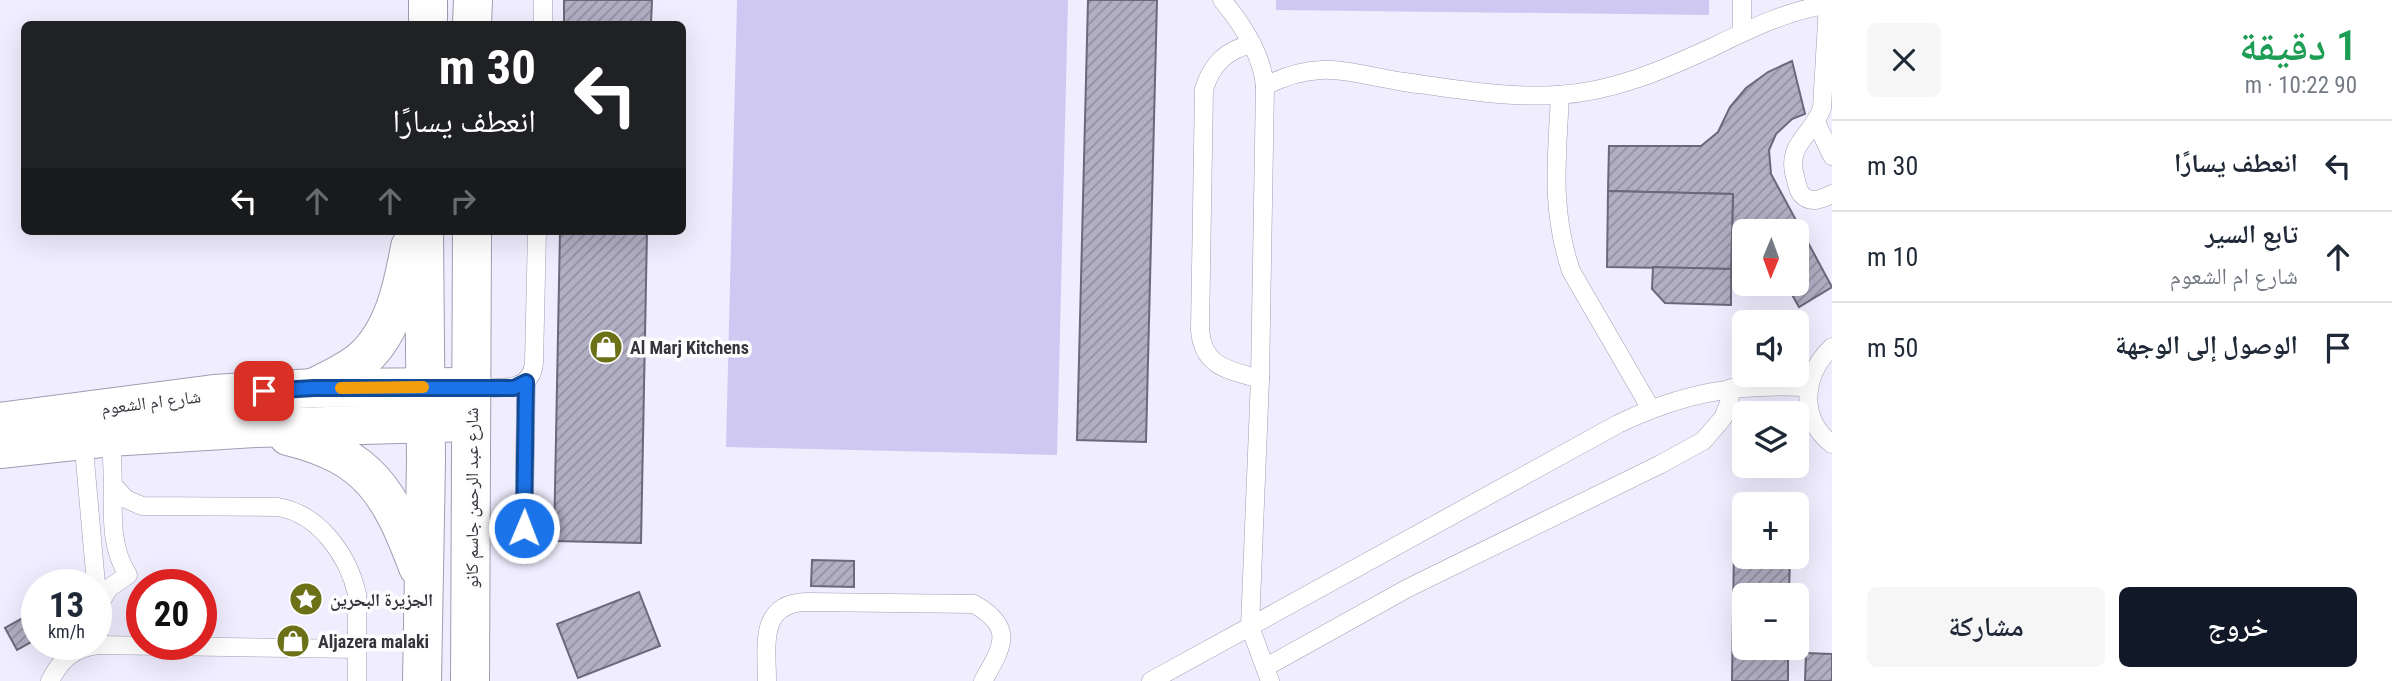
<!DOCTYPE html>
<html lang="ar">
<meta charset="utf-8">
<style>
body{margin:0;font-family:"Roboto Condensed","Noto Naskh Arabic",sans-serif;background:#f6f6f7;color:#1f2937;direction:rtl;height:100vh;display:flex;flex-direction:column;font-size:26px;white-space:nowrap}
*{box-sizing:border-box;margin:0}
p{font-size:23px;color:#747a83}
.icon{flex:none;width:38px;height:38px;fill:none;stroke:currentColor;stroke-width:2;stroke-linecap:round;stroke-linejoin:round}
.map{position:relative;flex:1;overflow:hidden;direction:ltr}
.details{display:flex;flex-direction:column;background:#fff;width:560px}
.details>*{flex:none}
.hud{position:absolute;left:21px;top:21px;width:665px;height:214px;border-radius:10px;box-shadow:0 7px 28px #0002;direction:rtl;background:#202124;color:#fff;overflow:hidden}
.needle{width:46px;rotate:181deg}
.fabs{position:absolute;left:1732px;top:219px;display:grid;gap:14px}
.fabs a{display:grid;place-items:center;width:77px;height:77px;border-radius:10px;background:#fff;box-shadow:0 7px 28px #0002;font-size:35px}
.speed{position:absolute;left:21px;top:569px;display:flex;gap:14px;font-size:35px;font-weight:700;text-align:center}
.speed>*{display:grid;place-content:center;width:91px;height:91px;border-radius:50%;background:#fff;box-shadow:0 7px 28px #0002;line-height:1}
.speed small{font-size:18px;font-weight:400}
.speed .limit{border:10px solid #d22;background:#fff;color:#111}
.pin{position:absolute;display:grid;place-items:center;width:60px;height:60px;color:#fff;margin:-30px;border-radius:14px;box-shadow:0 4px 10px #0006}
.me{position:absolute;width:77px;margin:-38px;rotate:1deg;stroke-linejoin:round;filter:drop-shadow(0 0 5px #0008)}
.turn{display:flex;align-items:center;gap:24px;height:147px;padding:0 35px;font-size:32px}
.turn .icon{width:91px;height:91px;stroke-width:2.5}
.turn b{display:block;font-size:49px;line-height:60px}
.lanes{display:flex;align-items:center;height:66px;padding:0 35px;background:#0003;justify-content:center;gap:35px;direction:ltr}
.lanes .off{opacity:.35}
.round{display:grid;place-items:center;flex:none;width:74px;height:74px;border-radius:10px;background:#f6f6f7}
.head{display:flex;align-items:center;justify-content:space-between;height:119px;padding:0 35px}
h1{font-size:42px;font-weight:600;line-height:52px;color:#1e9e55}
.action{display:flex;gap:14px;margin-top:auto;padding:14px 35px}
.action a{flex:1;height:80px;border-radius:10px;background:#111827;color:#fff;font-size:28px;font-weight:600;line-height:80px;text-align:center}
.action a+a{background:#f6f6f7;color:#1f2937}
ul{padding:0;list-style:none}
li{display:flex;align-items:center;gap:21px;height:91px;padding:0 35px;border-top:2px solid #e0e1e3}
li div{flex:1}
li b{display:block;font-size:26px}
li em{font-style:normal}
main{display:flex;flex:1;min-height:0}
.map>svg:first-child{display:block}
.green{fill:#cfc8f2}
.building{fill:url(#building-hatch);stroke:#6b687b;stroke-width:2}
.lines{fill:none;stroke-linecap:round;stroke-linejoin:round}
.lane-casing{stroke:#a09db2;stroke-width:19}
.secondary-casing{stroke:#a09db2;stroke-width:40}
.lane{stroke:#fff;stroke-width:18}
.secondary{stroke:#fff;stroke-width:38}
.route-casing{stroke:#114b97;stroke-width:18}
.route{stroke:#1a73e8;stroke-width:12}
.slow{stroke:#f59e0b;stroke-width:12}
.labels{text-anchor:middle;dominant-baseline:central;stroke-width:7;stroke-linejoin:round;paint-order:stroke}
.poi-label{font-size:18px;font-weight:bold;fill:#36353d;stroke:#fdfdfd;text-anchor:start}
.street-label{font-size:18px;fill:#36353d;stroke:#fdfdfd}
</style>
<main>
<section class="details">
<div class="head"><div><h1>1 دقيقة</h1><p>90 m · 10:22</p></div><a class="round"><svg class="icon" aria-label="close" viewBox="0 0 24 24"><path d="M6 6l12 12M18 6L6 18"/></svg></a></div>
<ul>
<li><svg class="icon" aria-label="left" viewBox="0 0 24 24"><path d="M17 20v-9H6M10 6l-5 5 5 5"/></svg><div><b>انعطف يسارًا</b></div><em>30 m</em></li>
<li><svg class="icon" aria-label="ahead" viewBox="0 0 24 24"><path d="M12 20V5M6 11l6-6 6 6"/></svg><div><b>تابع السير</b><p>شارع ام الشعوم</p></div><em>10 m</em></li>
<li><svg class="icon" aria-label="arrive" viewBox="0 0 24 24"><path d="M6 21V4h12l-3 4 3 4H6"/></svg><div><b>الوصول إلى الوجهة</b></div><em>50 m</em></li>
</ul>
<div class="action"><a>خروج</a><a>مشاركة</a></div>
</section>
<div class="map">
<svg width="1832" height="681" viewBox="0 0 1832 681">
<defs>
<pattern id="building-hatch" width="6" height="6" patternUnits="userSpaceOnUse" patternTransform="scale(1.75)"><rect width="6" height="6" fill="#b2afc4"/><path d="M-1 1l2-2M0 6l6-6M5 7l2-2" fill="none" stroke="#928fa0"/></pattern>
</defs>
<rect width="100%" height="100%" fill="#f0edff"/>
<g class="green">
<polygon points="737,0 1068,0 1057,455 726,447"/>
<polygon points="1276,0 1709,0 1709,15 1276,10"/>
</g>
<g class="building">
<polygon points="564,0 652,0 651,24 564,24"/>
<polygon points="1088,0 1157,0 1146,442 1077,440"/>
<polygon points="1792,61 1805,114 1792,119 1776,134 1769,150 1771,174 1832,287 1799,307 1786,284 1797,284 1797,231 1745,231 1745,269 1731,269 1733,194 1608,191 1609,146 1701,146 1718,132 1730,107 1746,88 1768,72"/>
<polygon points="1608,191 1733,194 1731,269 1607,267"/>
<polygon points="560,231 647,231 641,543 554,541"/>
<polygon points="1653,267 1731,269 1731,305 1665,303 1652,289"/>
<polygon points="1734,549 1745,549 1745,556 1790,556 1789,595 1745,595 1745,648 1788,648 1788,681 1732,681"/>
<polygon points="812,560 854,561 854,587 811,586"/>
<polygon points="639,592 660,646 578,678 557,624"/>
<polygon points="37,610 37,639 17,650 5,628"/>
<polygon points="1806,653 1832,654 1832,681 1805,681"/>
</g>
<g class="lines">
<defs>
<g id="lane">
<path d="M 1222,0 C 1242,24 1262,54 1265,86 L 1260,379 L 1250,627 L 1270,681"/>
<polyline points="1742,0 1742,31"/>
<path d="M 1828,4 L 1822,108 C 1812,137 1784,144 1796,180 C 1797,185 1798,191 1802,195 C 1811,204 1822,199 1832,194"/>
<polyline points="543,24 543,0"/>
<path d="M 1252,44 C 1226,50 1212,64 1204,89 L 1200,330 C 1203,368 1230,370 1260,379"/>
<path d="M 1265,86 C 1320,58 1348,73 1404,82 C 1454,89 1506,98 1557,95 C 1613,92 1663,70 1713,47 C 1752,28 1788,10 1832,4"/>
<path d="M 1560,95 C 1557,159 1550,208 1571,271 L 1651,409"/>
<polyline points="1816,122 1832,156"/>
<path d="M 1832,347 C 1803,374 1798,418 1832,444"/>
<path d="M 471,387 C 495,387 531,395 534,363 L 537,231"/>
<polyline points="83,438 96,584"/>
<path d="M 114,486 L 126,499 L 142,506 L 278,507 C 319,514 348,555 357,594 L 357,681"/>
<polyline points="524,528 526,382"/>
<polyline points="97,598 98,645"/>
<path d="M 97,608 L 109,588 L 128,575 C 106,542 115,498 112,460 C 112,451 112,441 108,433"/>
<polyline points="1266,667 1408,588 1659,465 1703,441 1723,418 1729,403 1731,388"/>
<path d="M 50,681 C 61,659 74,648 98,645 L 357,649"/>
<path d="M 767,681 C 767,646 758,603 807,602 L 974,604 C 1016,628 1002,647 983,681"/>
<path d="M 1151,681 L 1618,424 C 1685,392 1735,384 1808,387"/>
</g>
<g id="secondary">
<polyline points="428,24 428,0"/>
<polyline points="472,24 473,0"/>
<path d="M 317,386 C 333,378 351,370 364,358 C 394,330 403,286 410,247"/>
<polyline points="0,422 214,394 314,388 471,387"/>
<path d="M 288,436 C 370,456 390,493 418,567"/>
<polyline points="0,449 110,437 256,428 471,422"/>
<polyline points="422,681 426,461 424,231"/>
<polyline points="470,681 472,231"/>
</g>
</defs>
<use href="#lane" class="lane-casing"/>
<use href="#secondary" class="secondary-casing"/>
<use href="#lane" class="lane"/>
<use href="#secondary" class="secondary"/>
</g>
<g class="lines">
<defs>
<polyline id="route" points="264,391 314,388 514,388 526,382 524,528"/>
</defs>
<use href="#route" class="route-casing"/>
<use href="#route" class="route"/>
<polyline class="slow" points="341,388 423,387"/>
</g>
<defs>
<symbol id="shop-disc" viewBox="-11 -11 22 22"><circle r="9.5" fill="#6c7118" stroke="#fdfdfd"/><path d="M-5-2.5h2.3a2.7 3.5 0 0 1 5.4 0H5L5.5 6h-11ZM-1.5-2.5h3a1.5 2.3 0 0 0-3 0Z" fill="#fff"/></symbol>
<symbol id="sight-disc" viewBox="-11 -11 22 22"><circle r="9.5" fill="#6c7118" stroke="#fdfdfd"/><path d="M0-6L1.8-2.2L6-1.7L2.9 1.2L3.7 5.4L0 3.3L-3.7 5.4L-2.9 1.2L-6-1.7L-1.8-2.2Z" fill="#fff"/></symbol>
</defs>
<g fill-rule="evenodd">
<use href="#shop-disc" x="587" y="328" width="38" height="38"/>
<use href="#sight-disc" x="287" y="580" width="38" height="38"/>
<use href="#shop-disc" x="274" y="622" width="38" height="38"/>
</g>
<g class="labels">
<g class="poi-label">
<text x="630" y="347">Al Marj Kitchens</text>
<text x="330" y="599">الجزيرة البحرين</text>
<text x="318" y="641">Aljazera malaki</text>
</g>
<g class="street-label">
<text transform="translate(151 402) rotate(-7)">شارع ام الشعوم</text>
<text transform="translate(471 498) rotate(-90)">شارع عبد الرحمن جاسم كانو</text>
</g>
</g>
</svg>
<div class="fabs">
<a><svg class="needle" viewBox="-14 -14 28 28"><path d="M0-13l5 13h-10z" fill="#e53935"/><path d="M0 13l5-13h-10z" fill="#747a83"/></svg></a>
<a><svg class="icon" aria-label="sound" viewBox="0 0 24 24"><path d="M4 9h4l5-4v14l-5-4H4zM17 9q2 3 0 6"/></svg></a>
<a><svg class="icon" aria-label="layers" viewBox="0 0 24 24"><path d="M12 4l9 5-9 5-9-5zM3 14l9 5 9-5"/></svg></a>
<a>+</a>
<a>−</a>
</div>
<div class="speed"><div>13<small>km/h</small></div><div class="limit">20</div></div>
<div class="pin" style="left:264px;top:391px;background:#d93025"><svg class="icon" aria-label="arrive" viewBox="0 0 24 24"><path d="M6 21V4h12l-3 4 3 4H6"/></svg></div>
<svg class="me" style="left:524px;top:528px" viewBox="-20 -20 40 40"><circle r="17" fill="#1a73e8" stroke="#fff" stroke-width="3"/><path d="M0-11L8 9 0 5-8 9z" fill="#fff"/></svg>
<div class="hud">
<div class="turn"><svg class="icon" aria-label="left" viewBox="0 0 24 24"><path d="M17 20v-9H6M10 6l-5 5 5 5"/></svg><div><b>30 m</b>انعطف يسارًا</div></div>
<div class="lanes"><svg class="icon" aria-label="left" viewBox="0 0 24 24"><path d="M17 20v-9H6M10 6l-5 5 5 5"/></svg><svg class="icon off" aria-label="ahead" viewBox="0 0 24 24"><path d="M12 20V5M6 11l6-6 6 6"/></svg><svg class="icon off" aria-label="ahead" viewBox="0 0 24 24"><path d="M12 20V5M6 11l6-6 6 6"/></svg><svg class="icon off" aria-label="right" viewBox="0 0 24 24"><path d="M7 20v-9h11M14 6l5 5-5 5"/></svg></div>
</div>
</div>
</main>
